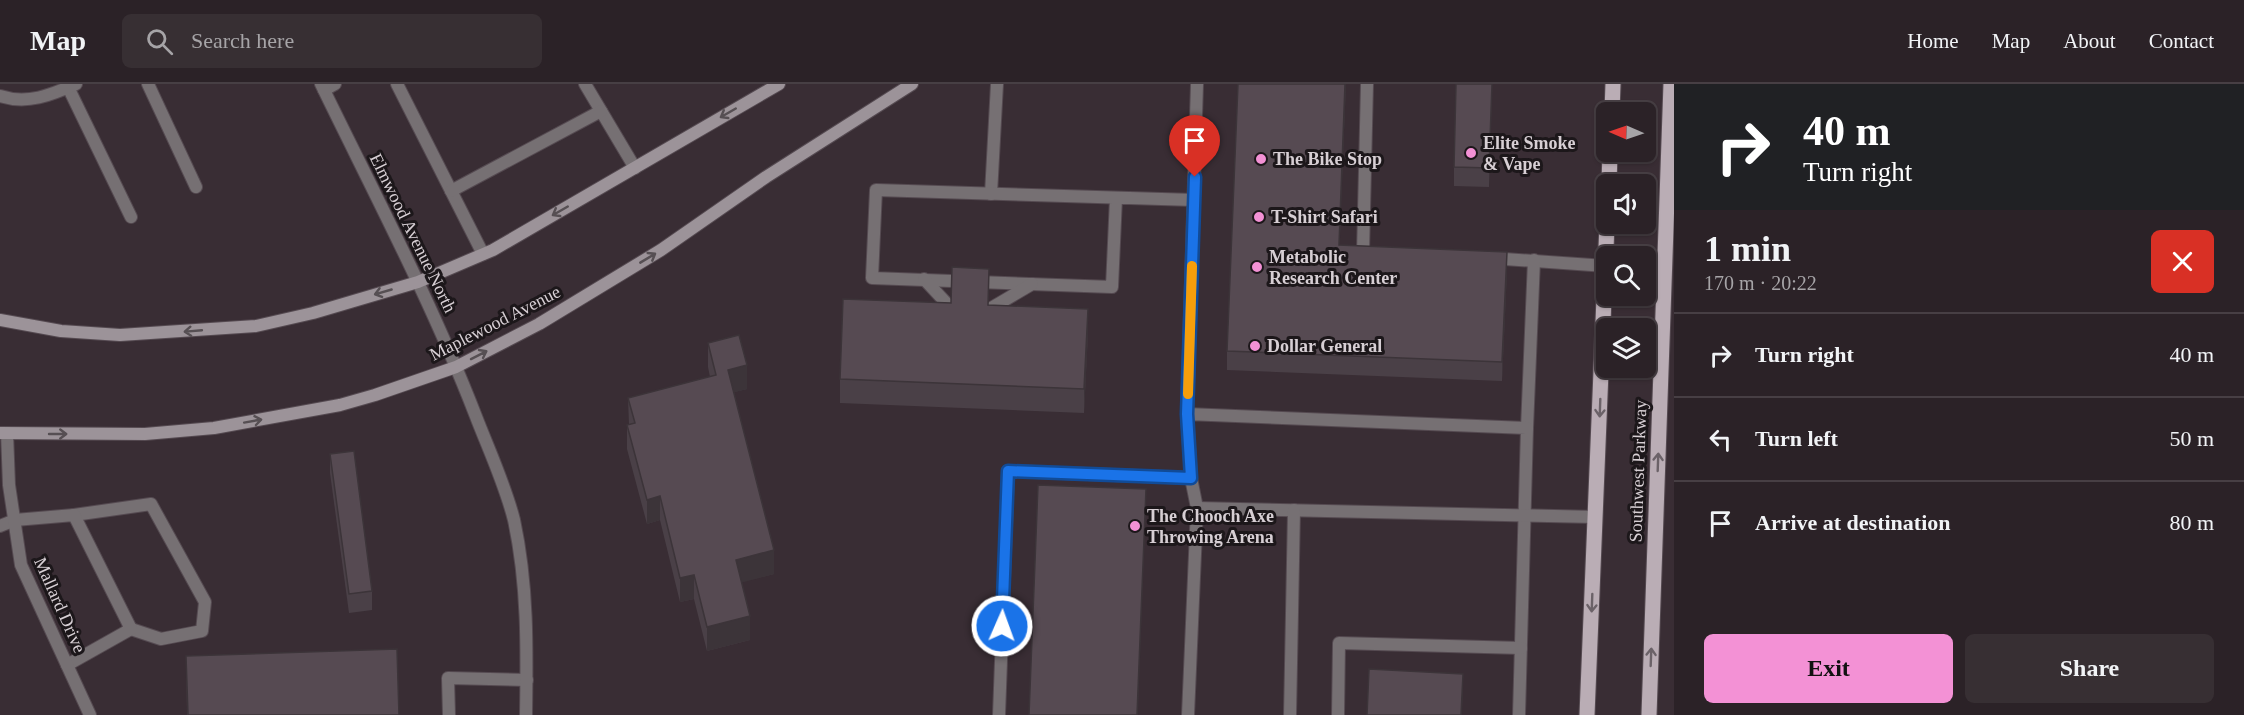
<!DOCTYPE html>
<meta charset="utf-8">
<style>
body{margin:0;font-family:"Times New Roman",serif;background:#372f33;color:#f1f3f6;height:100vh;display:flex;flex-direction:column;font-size:22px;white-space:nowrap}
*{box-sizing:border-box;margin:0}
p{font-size:20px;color:#a6a4a7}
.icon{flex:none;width:33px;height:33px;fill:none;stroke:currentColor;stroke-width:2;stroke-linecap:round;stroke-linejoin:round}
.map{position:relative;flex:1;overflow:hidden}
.panel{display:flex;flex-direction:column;background:#2b2227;width:570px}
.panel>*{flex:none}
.banner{background:#202124;color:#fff;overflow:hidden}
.needle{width:39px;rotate:272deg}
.fabs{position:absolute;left:1596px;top:18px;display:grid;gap:12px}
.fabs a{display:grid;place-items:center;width:60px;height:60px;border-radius:9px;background:#2b2227;box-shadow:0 2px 4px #0004,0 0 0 2px #473f44;font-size:30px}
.pin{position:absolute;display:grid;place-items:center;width:51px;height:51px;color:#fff;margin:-62px -26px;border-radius:50% 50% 50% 0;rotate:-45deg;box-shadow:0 0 6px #0007}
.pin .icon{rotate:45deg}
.me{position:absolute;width:66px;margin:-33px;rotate:2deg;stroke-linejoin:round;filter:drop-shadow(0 0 4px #0008)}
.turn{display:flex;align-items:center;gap:21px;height:126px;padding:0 30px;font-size:27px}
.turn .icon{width:78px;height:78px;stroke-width:2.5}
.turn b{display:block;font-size:42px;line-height:51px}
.round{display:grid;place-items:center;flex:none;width:63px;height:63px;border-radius:9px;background:#372f33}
.headline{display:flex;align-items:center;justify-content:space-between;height:102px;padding:0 30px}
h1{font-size:36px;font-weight:600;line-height:45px}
.button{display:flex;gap:12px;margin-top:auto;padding:12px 30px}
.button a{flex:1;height:69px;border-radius:9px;background:#f391d5;color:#111;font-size:24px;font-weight:600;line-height:69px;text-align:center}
.button a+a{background:#372f33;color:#f1f3f6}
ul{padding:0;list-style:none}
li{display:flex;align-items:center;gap:18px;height:84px;padding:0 30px;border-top:2px solid #473f44}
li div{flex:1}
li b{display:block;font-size:22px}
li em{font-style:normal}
header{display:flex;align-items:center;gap:36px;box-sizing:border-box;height:84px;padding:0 30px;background:#2b2227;border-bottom:2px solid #473f44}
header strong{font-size:28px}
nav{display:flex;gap:33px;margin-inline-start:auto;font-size:21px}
.search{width:420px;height:54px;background:#372f33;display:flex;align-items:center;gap:15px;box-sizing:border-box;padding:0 21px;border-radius:9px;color:#a6a4a7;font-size:22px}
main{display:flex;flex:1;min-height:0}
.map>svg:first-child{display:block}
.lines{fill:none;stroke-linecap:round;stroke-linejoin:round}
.lane-casing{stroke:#554a51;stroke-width:14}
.street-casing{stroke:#554a51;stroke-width:14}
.secondary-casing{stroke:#554a51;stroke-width:14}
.primary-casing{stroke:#554a51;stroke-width:17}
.lane{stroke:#767073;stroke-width:12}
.street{stroke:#767073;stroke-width:12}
.secondary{stroke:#9c9399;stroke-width:12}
.primary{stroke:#baadb5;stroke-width:15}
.wall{fill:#4a4047}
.shaded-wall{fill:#3c3439}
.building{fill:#564a52;stroke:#3c3439;stroke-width:1.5}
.oneway{stroke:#564f53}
.oneway2{stroke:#6b6268}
.route-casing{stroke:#114b97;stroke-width:15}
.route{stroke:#1a73e8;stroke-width:10}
.slow{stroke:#f59e0b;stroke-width:10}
.poi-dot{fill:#f391d5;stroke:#1c171a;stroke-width:2}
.labels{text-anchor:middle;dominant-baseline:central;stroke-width:6;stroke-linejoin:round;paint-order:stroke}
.poi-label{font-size:18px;font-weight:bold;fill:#d7cfd4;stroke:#1c171a;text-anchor:start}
.street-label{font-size:18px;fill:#d7cfd4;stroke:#1c171a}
</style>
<header>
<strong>Map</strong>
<div class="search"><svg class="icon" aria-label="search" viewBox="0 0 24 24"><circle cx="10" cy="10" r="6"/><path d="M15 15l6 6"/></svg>Search here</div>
<nav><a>Home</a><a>Map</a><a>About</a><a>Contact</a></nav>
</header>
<main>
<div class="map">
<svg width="1674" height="631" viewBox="0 0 1674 631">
<rect width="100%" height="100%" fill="#392d34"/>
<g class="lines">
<defs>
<g id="lane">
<polyline points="148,0 196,103"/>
<polyline points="397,0 483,170"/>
<polyline points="585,0 635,84"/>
<polyline points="1367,0 1363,169 1371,169"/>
<polyline points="68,3 131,133"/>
<polyline points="324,6 335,0"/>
<polyline points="451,107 601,27"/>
<polyline points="991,110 997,0"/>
<polyline points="1116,114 1112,203 872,194 876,106 1194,116"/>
<polyline points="1490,174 1606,182"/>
<polyline points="924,195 951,224"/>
<polyline points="988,226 1032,200"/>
<polyline points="1187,330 1197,0"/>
<polyline points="1527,344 1534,176"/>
<polyline points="1191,394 1187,330 1527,344 1519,631"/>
<polyline points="1197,424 1596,433"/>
<polyline points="74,431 151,420 205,518 202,547 161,555 131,545"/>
<polyline points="0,442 15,436 74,431 131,545 67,581"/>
<polyline points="449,631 448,594 527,596"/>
<polyline points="999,631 1008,387 1191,394 1197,424 1188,631"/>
<polyline points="1290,631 1294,426"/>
<polyline points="1338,631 1339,559 1521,564"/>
</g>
<g id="street">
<path d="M 321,0 C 374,109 431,217 475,330 C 488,364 505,400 514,436 C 528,501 527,565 526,631"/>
<path d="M 0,12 C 27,21 51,11 76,0"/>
<polyline points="7,349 9,401 21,481 90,631"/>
</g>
<g id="secondary">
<polyline points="0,236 61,247 120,251 256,242 313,229 418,198 493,166 779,0"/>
<polyline points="0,349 145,350 214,344 340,321 375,311 456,283 539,240 661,166 766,93 912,0"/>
</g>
<g id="primary">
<polyline points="1612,28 1613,0"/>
<polyline points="1609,100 1610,68"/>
<polyline points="1587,631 1607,140"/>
<polyline points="1649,631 1671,0"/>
</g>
</defs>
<use href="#lane" class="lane-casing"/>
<use href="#street" class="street-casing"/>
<use href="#secondary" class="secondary-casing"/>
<use href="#primary" class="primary-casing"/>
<use href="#lane" class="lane"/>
<use href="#street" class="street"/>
<use href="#secondary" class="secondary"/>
<use href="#primary" class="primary"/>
</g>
<g class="wall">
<polygon points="1346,0 1339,161 1507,187 1502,297 1227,286 1227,267"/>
<polygon points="1492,0 1489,103 1454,102 1454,83"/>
<polygon points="951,219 988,221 1088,249 1084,329 840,319 840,295"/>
<polygon points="708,259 747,305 734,308 774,490 741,498 750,556 707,567 694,515 680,518 660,436 647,440 627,365 627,341 629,341 628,314 710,293 708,283"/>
<polygon points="330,370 372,507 372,526 349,529 330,389"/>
<polygon points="186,572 399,631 187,631"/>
</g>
<g class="shaded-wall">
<polygon points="1345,0 1346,0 1339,180 1339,161"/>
<polygon points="1492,0 1489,103 1489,84"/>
<polygon points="1507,168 1507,187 1502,297 1502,278"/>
<polygon points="1088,225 1088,249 1084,329 1084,305"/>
<polygon points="747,281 747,305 728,310 728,286"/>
<polygon points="1146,405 1138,631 1137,631"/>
<polygon points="660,412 660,436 647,440 647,416"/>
<polygon points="774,466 774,490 736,500 736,476"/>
<polygon points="694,491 694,515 680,518 680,494"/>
<polygon points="750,532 750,556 707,567 707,543"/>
<polygon points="1463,590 1463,609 1462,631 1461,631"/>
</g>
<g class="building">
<polygon points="1238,0 1345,0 1339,161 1507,168 1502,278 1227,267"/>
<polygon points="1456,0 1492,0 1489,84 1454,83"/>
<polygon points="952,183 989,185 988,221 1088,225 1084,305 840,295 843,215 951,219"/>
<polygon points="739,251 747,281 728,286 774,466 736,476 750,532 707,543 694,491 680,494 660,412 647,416 627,341 635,339 628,314 716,291 708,259"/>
<polygon points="354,367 372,507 349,510 330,370"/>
<polygon points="1038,401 1146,405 1137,631 1029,631"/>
<polygon points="397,565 399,631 188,631 186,572"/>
<polygon points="1369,585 1463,590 1461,631 1367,631"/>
</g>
<defs><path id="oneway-shaft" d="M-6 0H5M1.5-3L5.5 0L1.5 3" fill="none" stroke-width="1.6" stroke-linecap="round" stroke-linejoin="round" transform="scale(1.5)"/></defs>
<g class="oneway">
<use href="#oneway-shaft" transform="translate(728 29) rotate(150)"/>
<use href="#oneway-shaft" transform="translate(560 127) rotate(150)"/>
<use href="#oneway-shaft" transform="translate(648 174) rotate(-31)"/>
<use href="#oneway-shaft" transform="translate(383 208) rotate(164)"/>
<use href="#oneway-shaft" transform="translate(193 247) rotate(175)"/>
<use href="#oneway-shaft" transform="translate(479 271) rotate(-27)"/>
<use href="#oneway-shaft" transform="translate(253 337) rotate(-10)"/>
<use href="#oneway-shaft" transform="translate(58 350)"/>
</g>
<g class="oneway2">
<use href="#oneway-shaft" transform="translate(1600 324) rotate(92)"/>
<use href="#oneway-shaft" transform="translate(1658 378) rotate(-88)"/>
<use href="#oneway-shaft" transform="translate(1592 519) rotate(92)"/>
<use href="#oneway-shaft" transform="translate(1651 573) rotate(-88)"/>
</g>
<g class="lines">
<defs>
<polyline id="route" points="1002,542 1008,387 1191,394 1187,330 1195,93"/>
</defs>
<use href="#route" class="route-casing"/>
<use href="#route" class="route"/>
<polyline class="slow" points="1188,310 1192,182"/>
</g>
<g class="poi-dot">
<circle cx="1471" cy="69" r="6"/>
<circle cx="1261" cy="75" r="6"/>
<circle cx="1259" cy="133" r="6"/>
<circle cx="1257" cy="183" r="6"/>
<circle cx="1255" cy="262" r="6"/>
<circle cx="1135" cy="442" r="6"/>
</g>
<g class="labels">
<g class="poi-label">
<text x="1483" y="59">Elite Smoke<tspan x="1483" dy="21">&amp; Vape</tspan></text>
<text x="1273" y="75">The Bike Stop</text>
<text x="1271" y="133">T-Shirt Safari</text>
<text x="1269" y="173">Metabolic<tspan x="1269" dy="21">Research Center</tspan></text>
<text x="1267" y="262">Dollar General</text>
<text x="1147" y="432">The Chooch Axe<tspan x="1147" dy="21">Throwing Arena</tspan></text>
</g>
<g class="street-label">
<text transform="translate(413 149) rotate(64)">Elmwood Avenue North</text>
<text transform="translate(495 239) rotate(-27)">Maplewood Avenue</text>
<text transform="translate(1638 387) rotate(-88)">Southwest Parkway</text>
<text transform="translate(60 521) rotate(66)">Mallard Drive</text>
</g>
</g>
</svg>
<div class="fabs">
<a><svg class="needle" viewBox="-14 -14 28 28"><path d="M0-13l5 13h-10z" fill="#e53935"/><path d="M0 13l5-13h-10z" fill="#a6a4a7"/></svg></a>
<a><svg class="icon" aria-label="sound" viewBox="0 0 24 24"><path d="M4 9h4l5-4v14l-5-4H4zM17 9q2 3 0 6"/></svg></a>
<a><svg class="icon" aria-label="search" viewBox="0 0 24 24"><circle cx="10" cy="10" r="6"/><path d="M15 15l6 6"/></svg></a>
<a><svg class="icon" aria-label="layers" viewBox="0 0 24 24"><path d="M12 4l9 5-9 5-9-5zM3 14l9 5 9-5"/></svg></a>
</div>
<div class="pin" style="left:1195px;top:93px;background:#d93025"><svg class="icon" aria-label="arrive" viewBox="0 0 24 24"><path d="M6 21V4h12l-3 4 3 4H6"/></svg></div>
<svg class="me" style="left:1002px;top:542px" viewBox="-20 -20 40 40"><circle r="17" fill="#1a73e8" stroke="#fff" stroke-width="3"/><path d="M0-11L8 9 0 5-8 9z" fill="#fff"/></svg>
</div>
<section class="panel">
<div class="banner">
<div class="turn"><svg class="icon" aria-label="right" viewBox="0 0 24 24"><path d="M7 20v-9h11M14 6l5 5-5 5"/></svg><div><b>40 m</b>Turn right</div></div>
</div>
<div class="headline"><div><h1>1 min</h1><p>170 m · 20:22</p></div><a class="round" style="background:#d93025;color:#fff"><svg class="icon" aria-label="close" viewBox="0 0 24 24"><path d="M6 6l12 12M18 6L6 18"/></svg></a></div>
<ul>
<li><svg class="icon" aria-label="right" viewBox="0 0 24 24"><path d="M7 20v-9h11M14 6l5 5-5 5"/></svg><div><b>Turn right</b></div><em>40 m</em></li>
<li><svg class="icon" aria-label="left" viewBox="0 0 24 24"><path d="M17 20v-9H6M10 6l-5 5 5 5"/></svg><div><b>Turn left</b></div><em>50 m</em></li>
<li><svg class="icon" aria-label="arrive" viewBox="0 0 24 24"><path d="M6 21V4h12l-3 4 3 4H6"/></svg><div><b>Arrive at destination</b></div><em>80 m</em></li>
</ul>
<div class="button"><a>Exit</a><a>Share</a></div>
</section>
</main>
